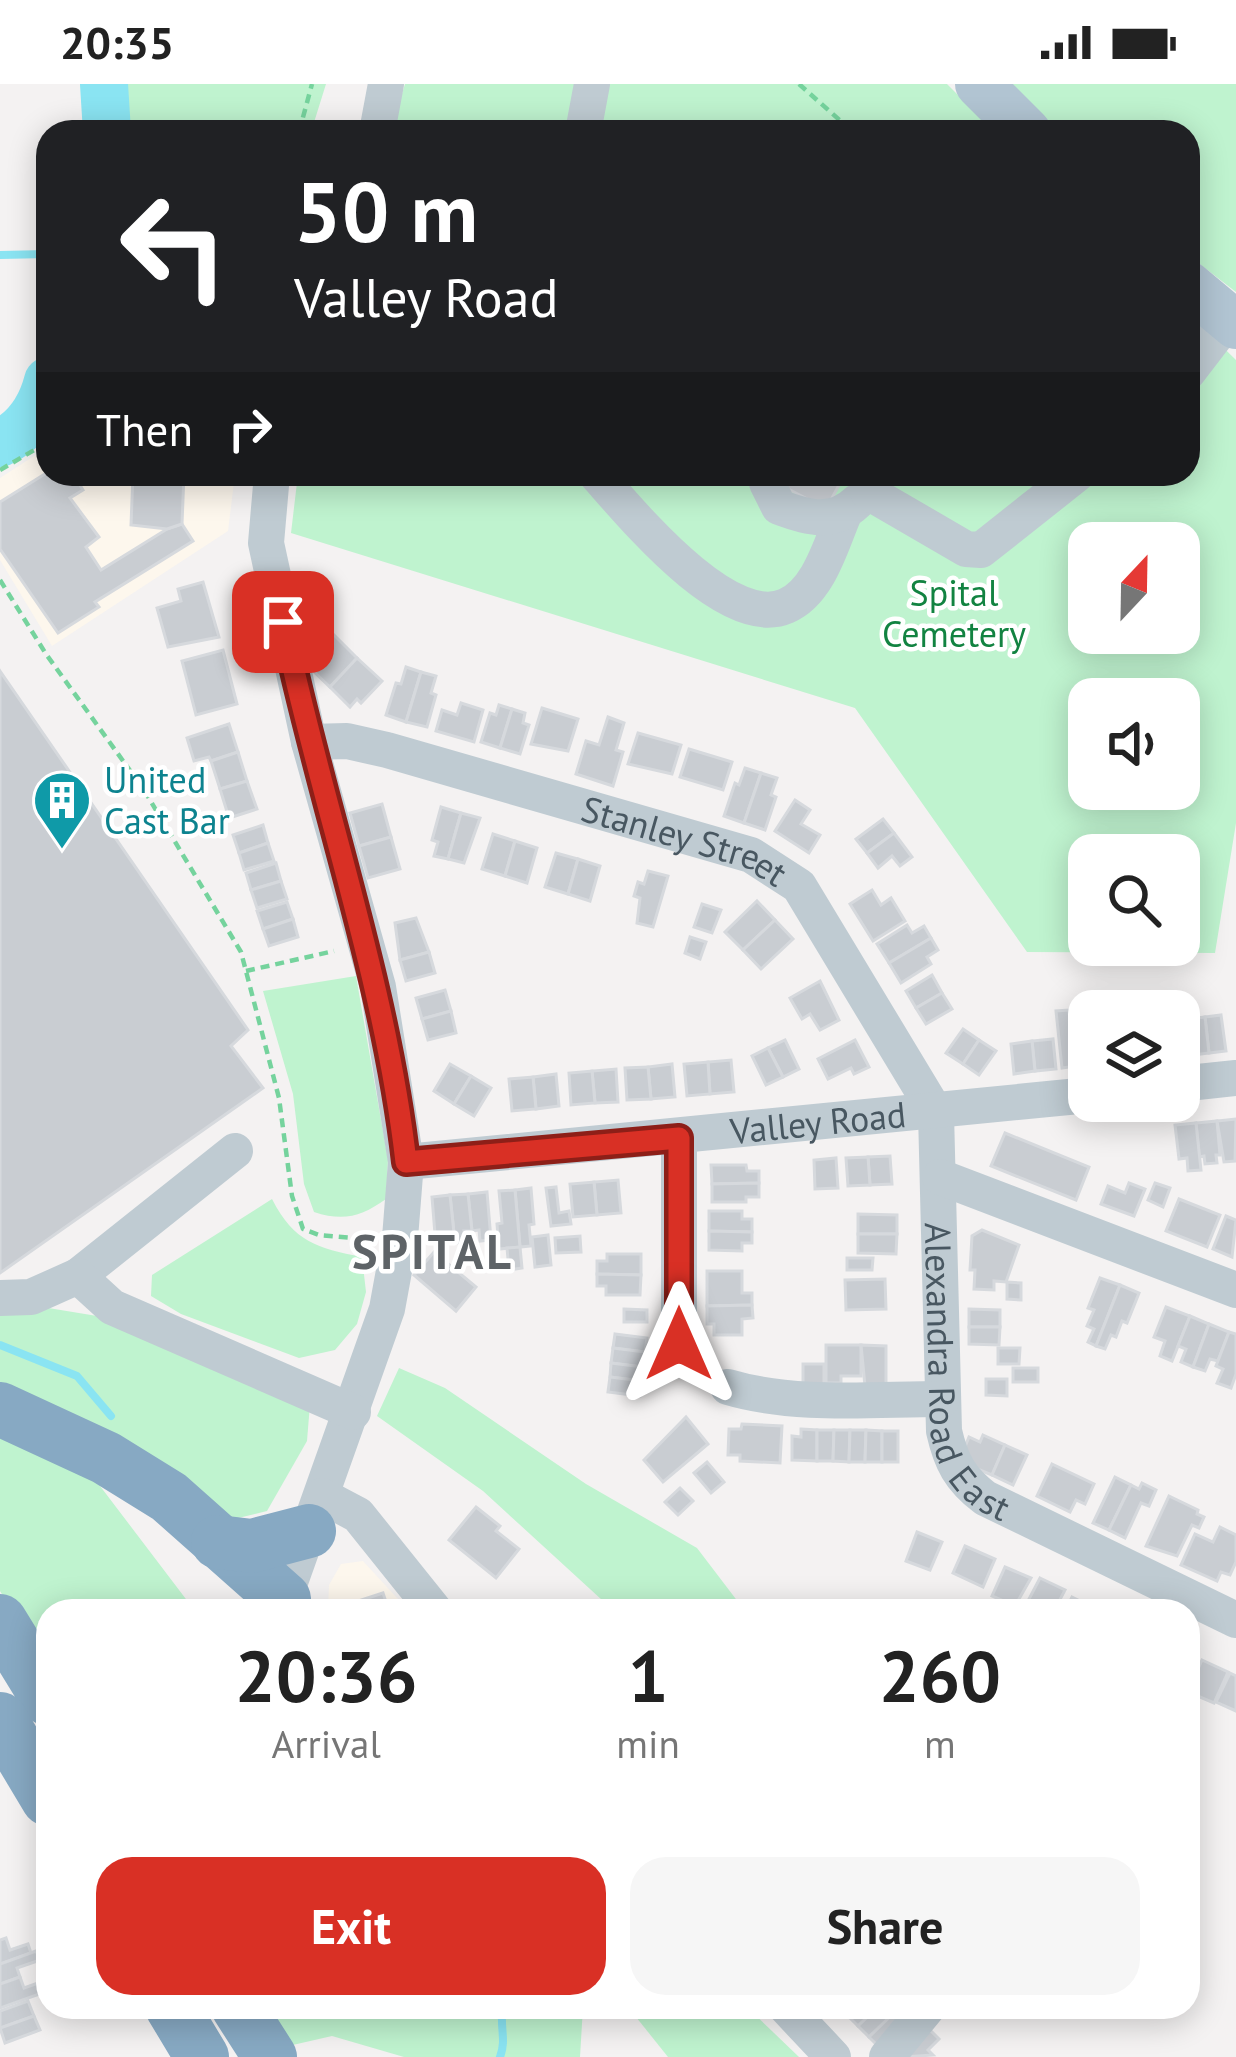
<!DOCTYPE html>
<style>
body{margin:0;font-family:"PT Sans",sans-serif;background:#f6f6f6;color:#222;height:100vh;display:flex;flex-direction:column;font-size:45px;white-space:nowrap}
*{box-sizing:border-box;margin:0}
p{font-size:39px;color:#767676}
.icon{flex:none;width:66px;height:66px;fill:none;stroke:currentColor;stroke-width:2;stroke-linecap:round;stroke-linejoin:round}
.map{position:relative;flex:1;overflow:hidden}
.panel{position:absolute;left:36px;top:1515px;width:1164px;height:420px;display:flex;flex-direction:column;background:#fff;border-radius:36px;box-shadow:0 6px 30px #0003}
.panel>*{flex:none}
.top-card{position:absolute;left:36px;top:36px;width:1164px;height:366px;border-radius:36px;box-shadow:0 6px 30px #0003;background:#202124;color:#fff;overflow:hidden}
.needle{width:78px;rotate:22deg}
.buttons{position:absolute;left:1068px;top:438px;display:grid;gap:24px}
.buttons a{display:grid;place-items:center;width:132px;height:132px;border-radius:24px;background:#fff;box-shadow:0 6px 30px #0003;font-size:60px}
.pin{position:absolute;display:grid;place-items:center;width:102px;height:102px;color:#fff;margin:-51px;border-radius:24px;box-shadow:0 6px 18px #0006}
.me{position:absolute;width:132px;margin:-66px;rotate:0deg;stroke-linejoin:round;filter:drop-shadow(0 0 9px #0008)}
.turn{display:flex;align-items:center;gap:42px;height:252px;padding:0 60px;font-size:54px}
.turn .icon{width:156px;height:156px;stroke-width:2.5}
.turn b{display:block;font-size:84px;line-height:102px}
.then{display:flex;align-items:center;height:114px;padding:0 60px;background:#0003;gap:24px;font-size:45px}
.eta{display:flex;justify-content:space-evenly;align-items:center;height:204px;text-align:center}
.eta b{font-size:72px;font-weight:600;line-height:84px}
.cta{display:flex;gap:24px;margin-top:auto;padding:24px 60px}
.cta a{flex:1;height:138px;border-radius:36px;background:#d93025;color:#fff;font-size:48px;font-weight:600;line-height:138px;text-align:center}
.cta a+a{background:#f6f6f6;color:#222}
.status{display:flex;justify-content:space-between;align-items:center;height:84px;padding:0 60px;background:#fff;direction:ltr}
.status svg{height:33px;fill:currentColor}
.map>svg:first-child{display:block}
.commercial{fill:#fdf7ed}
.green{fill:#bff3cf;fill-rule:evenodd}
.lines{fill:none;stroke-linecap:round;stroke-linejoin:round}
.stream{stroke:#8ae4f2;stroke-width:8}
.river{stroke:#8ae4f2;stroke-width:48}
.building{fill:#c9cdd2;stroke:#d6d9dd;stroke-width:3}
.path{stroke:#75d39d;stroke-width:4.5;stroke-dasharray:9 6;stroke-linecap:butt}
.minor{stroke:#bfcbd2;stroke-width:36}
.major{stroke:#b1c4d2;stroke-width:48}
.highway{stroke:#87a9c3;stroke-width:54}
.route-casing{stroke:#8d1f18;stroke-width:30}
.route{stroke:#d93025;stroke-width:21}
.labels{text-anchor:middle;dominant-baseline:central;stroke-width:9;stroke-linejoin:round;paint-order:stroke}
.park-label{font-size:36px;fill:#128341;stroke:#fff}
.culture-label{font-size:36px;fill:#0d838f;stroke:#fff;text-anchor:start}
.street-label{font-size:36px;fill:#485761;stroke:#fff}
.district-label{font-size:48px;font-weight:bold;letter-spacing:3px;fill:#5e6367;stroke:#fff}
</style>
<div class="status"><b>20:35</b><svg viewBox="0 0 49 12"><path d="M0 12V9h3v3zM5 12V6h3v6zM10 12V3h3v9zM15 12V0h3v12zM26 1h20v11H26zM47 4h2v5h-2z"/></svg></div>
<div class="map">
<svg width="1236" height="1973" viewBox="0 0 1236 1973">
<rect width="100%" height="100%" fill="#f4f2f2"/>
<g class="commercial">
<polygon points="48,363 48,390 235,390 228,447 52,562 0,476 0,394"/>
<polygon points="363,1477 409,1527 328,1527 329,1501 341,1480"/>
</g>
<g class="green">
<polygon points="124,0 326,0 311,48 120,48"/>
<polygon points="405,0 947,0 995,48 390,48"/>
<polygon points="1011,0 1236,0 1236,208 1188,171 1188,48 1057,48"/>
<path d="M 1188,229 L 1236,276 L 1236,739 L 1215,869 L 1027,868 L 855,624 L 291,449 L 298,390 L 1188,390 ZM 1089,459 L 1179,459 L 1179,549 L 1089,549 ZM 1089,615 L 1179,615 L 1179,705 L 1089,705 ZM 1089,771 L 1179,771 L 1179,861 L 1089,861 Z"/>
<path d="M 356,892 L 388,1076 L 386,1115 C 362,1132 344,1138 314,1128 L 304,1100 L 293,1010 L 263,907 Z"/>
<path d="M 272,1115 C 294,1158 317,1164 362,1173 L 366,1208 L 357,1240 L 335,1266 L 299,1274 L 181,1230 L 151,1212 L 152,1191 Z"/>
<polygon points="0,1216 97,1232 310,1320 307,1357 267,1427 234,1435 0,1302"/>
<polygon points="399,1284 445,1304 586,1400 697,1464 745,1527 614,1527 483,1407 377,1332"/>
<polygon points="0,1339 78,1373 195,1527 48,1527 48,1585 0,1507"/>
<polygon points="257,1923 583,1923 580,1973 404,1973 332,1952 284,1963"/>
<polygon points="628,1923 747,1923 799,1973 668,1973"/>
</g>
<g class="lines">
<g class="stream">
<polyline points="0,171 48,170"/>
<polyline points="0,1261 77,1292 111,1332"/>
<path d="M 500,1973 C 507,1955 499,1942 503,1923"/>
</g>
<g class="river">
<polyline points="104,0 107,48"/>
<path d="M 0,359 C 26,347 41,324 48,297"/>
</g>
</g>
<g class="building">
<polygon points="48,388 73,390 83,406 70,414 99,453 86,463 101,486 167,445 182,440 193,457 95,518 99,523 58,549 0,465 0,418"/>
<polygon points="133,390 184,390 182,440 167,445 131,441"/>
<polygon points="785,390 845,390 826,425 779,400"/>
<polygon points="203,498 219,553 168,563 157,524 181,517 178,505"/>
<polygon points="333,550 357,574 330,603 309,583 316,576 312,572"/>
<polygon points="223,566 237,620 196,631 182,577"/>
<polygon points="357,574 382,597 361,619 357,615 350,623 330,603"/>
<polygon points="406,583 421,588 406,638 386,631 396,599 401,600"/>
<polygon points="0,587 248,946 231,962 263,1004 0,1189"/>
<polygon points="421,588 436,592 431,609 436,611 427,643 406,638"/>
<polygon points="461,619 483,626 474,658 436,647 442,626 457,631"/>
<polygon points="499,621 512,625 500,664 481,658 490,629 496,631"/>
<polygon points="542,624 578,635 568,667 531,660"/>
<polygon points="512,625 525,629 523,639 529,641 520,670 500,664"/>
<polygon points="608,633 624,639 616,666 623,668 613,702 576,690 586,657 599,661"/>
<polygon points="229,640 238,668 211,677 209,673 194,677 187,654"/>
<polygon points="638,649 681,661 672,690 628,680"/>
<polygon points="689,665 732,678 723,706 680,693"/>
<polygon points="238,668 247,697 220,705 211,677"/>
<polygon points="745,684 761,689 744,739 724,732 735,699 739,701"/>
<polygon points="761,689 777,694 771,711 776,713 765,746 744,739"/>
<polygon points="247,697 257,725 229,734 220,705"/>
<polygon points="795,716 810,726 801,740 820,751 809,769 775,747"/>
<polygon points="382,720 391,753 359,762 350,729"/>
<polygon points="441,723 461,729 448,775 434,772 438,758 432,756"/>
<polygon points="461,729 480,734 464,779 448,775"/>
<polygon points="883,735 894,749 867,769 856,755"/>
<polygon points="263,741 268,759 239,769 233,751"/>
<polygon points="894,749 912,773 900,782 892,772 878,784 867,769"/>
<polygon points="493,750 515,757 505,792 482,785"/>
<polygon points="391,753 400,785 368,794 359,762"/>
<polygon points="515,757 537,764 527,799 505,792"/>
<polygon points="268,759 274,777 244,786 239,769"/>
<polygon points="556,769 578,775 568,810 545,803"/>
<polygon points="578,775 600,782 590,817 568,810"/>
<polygon points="276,779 281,797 251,806 246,789"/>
<polygon points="648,787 668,792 653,843 637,839 640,814 634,812 638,798 644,800"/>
<polygon points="281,797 287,815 257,824 251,806"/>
<polygon points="872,806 881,821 891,814 905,837 873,857 850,820"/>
<polygon points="757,817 775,836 743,866 725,848"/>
<polygon points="287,818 293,835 263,845 257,827"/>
<polygon points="702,820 721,826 712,849 694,843"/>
<polygon points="416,834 429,868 400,876 395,839"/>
<polygon points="293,835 298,853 269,862 263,845"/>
<polygon points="775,836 793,855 761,885 743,866"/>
<polygon points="907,841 912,849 924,842 931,854 889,879 877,860"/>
<polygon points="690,853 706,858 700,875 685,869"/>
<polygon points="931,854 938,866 927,873 931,880 901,899 889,879"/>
<polygon points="429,868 435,889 406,897 400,876"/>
<polygon points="932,891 942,909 916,924 906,907"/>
<polygon points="820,897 839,936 820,946 810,930 802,935 790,914"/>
<polygon points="445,906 451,927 422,935 416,914"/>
<polygon points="942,909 952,925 926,940 916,924"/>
<polygon points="1097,922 1098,927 1089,927 1089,981 1083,981 1079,947 1087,946 1084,924"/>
<polygon points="1069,926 1071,948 1079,947 1083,981 1062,984 1056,927"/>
<polygon points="451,927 456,949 428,956 422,935"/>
<polygon points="1221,931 1226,967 1209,969 1205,933"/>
<polygon points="1205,933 1209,969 1193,971 1188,935"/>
<polygon points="963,945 979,956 963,980 946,969"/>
<polygon points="1053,955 1056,985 1035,987 1032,957"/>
<polygon points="785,956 799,985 783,993 768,964"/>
<polygon points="855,956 869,983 854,990 851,984 828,995 818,975"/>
<polygon points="979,956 996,967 979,991 963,980"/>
<polygon points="1032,957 1035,987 1014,990 1011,960"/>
<polygon points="768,964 783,993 766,1001 752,972"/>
<polygon points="731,976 734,1008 710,1010 708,978"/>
<polygon points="708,978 710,1010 687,1012 684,980"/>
<polygon points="450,980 471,992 454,1020 434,1007"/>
<polygon points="672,980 675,1013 651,1015 648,983"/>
<polygon points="648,983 651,1015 627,1016 625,984"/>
<polygon points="616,985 618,1018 595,1019 592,987"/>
<polygon points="592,987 595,1019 571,1021 569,989"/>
<polygon points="556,990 559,1022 536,1025 533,993"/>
<polygon points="471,992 491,1004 474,1032 454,1020"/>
<polygon points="533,993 536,1025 512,1027 509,995"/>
<polygon points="1236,1035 1235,1077 1224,1078 1217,1037"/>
<polygon points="1217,1037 1220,1071 1216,1071 1217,1079 1205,1080 1204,1072 1199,1073 1196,1039"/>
<polygon points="1196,1039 1201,1086 1188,1087 1187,1074 1179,1075 1175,1041"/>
<polygon points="1005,1049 1089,1083 1076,1116 991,1082"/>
<polygon points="890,1072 892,1100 870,1101 868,1073"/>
<polygon points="868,1073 870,1101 848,1102 846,1074"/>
<polygon points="836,1074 838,1104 815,1105 814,1076"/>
<polygon points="711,1081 746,1081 747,1087 759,1087 759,1099 712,1100"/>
<polygon points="618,1096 621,1129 597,1131 594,1098"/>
<polygon points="594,1098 597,1131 573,1133 570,1100"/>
<polygon points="759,1099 759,1113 746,1113 746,1118 712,1118 712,1100"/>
<polygon points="1129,1099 1145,1105 1134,1132 1101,1120 1108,1102 1125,1109"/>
<polygon points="1155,1099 1170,1104 1163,1123 1148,1116"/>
<polygon points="556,1103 559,1129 569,1127 571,1140 551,1142 546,1104"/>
<polygon points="531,1104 534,1140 529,1141 531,1162 520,1163 515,1106"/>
<polygon points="515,1106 520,1163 499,1165 497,1140 502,1139 499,1107"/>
<polygon points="487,1108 491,1156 480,1157 479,1146 472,1147 468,1110"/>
<polygon points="468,1110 472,1147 464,1147 466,1158 455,1159 450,1111"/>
<polygon points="450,1111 455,1159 445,1160 444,1149 435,1150 432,1113"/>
<polygon points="1179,1115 1220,1131 1207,1163 1166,1147"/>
<polygon points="709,1127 742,1127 742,1135 752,1135 752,1148 709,1147"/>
<polygon points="858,1130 897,1131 897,1150 858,1150"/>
<polygon points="1226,1132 1236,1136 1232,1173 1213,1165"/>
<polygon points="982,1146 1019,1161 1006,1198 994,1197 994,1206 974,1205 975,1186 970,1186 972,1152"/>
<polygon points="709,1147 752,1148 752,1159 742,1159 742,1167 709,1166"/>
<polygon points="858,1150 897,1150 896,1170 858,1169"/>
<polygon points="548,1151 551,1181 535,1183 532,1153"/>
<polygon points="580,1152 581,1168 556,1169 555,1154"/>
<polygon points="520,1163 522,1184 509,1186 507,1164"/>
<polygon points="434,1168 476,1203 456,1227 414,1191"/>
<polygon points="607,1170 641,1170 641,1191 597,1190 597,1177 607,1177"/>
<polygon points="847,1174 873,1174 872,1186 847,1186"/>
<polygon points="707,1187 742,1187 742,1209 752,1209 752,1221 707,1222"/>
<polygon points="597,1190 641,1191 640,1211 606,1211 606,1202 597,1202"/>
<polygon points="1100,1194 1120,1201 1096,1262 1088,1258 1094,1245 1087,1242 1094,1226 1088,1224"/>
<polygon points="885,1195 886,1225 846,1226 845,1196"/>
<polygon points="1007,1198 1021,1199 1021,1216 1007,1215"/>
<polygon points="1120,1201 1139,1209 1127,1239 1122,1237 1116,1253 1111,1251 1105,1265 1096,1262"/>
<polygon points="752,1221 753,1234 742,1235 742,1251 714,1251 714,1240 707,1240 707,1222"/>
<polygon points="1166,1223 1190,1232 1172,1277 1160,1272 1165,1257 1154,1253"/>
<polygon points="624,1225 647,1226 647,1238 624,1238"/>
<polygon points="969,1225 1000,1226 1000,1243 969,1243"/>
<polygon points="1190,1232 1209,1240 1193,1283 1181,1278 1186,1265 1178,1262"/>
<polygon points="1209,1240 1229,1248 1218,1277 1210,1275 1205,1287 1193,1283"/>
<polygon points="969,1243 1000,1243 999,1261 969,1260"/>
<polygon points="1229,1248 1236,1250 1236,1290 1231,1304 1217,1299 1223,1285 1216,1282"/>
<polygon points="615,1250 647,1254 645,1268 613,1264"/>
<polygon points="826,1261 861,1261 861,1292 841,1292 841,1299 826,1299"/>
<polygon points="861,1261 886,1262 886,1302 865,1302"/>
<polygon points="613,1264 645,1268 643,1283 611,1279"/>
<polygon points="998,1264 1020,1264 1019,1280 998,1280"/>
<polygon points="611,1279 643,1283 642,1297 610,1293"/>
<rect x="803" y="1280" width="21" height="26"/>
<rect x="1013" y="1284" width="25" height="14"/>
<polygon points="610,1293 642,1297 640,1312 608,1308"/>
<polygon points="986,1295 1007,1295 1007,1312 986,1311"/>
<polygon points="686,1333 708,1360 663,1398 644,1376"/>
<polygon points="742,1340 782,1342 780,1379 740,1377 740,1371 728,1371 729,1345 741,1345"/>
<polygon points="801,1345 817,1346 817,1377 792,1376 792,1352 801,1353"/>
<polygon points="817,1346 834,1346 833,1377 817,1377"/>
<polygon points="834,1346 850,1346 849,1378 833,1377"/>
<polygon points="850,1346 866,1346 865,1378 849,1378"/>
<polygon points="866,1346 882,1347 882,1378 865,1378"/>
<rect x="882" y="1347" width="16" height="31"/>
<polygon points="983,1351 1005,1361 992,1391 970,1382 962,1370 969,1353 980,1358"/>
<polygon points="1005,1361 1027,1371 1013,1401 992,1391"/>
<polygon points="707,1378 724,1398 711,1409 694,1389"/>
<polygon points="1052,1380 1094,1400 1085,1420 1076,1416 1070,1428 1037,1412"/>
<polygon points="1115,1393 1131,1401 1109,1446 1093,1439"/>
<polygon points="1142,1399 1156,1406 1149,1422 1141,1419 1125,1454 1109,1446 1131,1401 1139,1405"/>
<polygon points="680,1404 693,1417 678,1431 665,1418"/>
<polygon points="1169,1412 1198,1426 1197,1430 1204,1433 1199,1444 1192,1441 1177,1472 1146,1462"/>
<polygon points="476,1423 500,1442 496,1447 519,1465 496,1494 449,1456"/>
<polygon points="1220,1443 1236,1451 1236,1478 1230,1491 1221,1488 1217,1497 1181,1481 1195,1450 1213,1458"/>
<polygon points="917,1448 942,1458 930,1486 906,1477"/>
<polygon points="965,1462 995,1475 983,1503 953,1489"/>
<polygon points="1005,1483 1031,1494 1015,1522 992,1512"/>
<polygon points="1040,1494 1065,1506 1054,1527 1028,1517"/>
<polygon points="383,1509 389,1527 338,1527 337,1524"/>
<polygon points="1072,1513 1096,1525 1095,1527 1065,1527"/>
<polygon points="1202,1576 1228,1588 1214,1619 1188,1608"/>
<polygon points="1230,1589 1236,1592 1236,1627 1216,1618"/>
<polygon points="6,1854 10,1866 28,1860 31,1869 0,1880 0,1856"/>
<polygon points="36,1867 40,1876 17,1884 20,1893 0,1900 0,1880"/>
<polygon points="20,1893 24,1904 41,1898 45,1908 0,1924 0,1900"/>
<polygon points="28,1917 34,1932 0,1944 0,1927"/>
<polygon points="855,1923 878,1923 858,1942 847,1931"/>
<polygon points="878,1923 900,1923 869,1953 858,1942"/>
<polygon points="900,1923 911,1923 881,1965 869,1953"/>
<polygon points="34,1932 40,1946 5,1959 0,1944"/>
<polygon points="930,1946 939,1955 928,1966 933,1971 904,1973"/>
</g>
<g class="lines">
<g class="path">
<polyline points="799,0 853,48"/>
<polyline points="299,48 312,0"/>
<polyline points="0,386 48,358"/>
<polyline points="0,496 46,570 144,706 241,868 279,1014 292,1112 303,1145 319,1151 366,1155"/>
<polyline points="246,887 334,867"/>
</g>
<g class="minor">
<polyline points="377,48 386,0"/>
<polyline points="583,48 592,0"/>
<polyline points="1188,288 1228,236"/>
<polyline points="272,390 266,459 309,658 378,903 406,1078 400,1154 387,1225 284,1515"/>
<path d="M 596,390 C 630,428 727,548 786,522 C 819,508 831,460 844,430"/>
<path d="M 769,390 L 767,399 L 779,423 C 808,434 833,441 857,418"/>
<polyline points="868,408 966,465 981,466 1077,390"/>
<path id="s1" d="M 309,658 L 347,657 L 387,666 L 751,771 L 799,802 L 936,1029 L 944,1347 C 951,1378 960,1395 985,1414 L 1236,1536"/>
<polyline points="1179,1000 1236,994"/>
<path id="s2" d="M 406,1078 L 1089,1011"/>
<polyline points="940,1093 1236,1206"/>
<polyline points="78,1192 235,1067"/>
<polyline points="0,1214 31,1213 78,1192 112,1223 353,1328"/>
<polyline points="679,1260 679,1054"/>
<path d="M 728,1303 C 795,1323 872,1315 942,1315"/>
<polyline points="322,1412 358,1431 435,1527"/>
<polyline points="786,1923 833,1973"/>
<polyline points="887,1973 928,1923"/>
</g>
<g class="major">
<polyline points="979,0 1027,48"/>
<polyline points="1188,201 1236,241"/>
</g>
<g class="highway">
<polyline points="0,1325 106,1374 169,1413 284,1515"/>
<polyline points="218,1458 252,1462 309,1447"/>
<polyline points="0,1537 48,1615"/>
<polyline points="0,1635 48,1715"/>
<polyline points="172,1923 202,1973"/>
<polyline points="238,1923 270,1973"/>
</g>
</g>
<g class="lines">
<defs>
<path id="route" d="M 283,538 C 321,720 385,894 406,1078 L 679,1054 L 679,1260"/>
</defs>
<use href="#route" class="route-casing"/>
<use href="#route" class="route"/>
</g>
<defs>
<symbol id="building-pin" viewBox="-11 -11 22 30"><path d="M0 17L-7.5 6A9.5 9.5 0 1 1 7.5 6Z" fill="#0f9aa8" stroke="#fff"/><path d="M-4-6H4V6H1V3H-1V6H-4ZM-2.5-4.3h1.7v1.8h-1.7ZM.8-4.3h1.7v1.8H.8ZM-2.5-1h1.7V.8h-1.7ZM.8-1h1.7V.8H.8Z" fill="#fff"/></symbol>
</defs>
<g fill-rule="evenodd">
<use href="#building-pin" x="29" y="683" width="66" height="90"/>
</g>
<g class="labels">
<g class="park-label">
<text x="954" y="508">Spital<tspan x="954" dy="41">Cemetery</tspan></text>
</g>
<g class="culture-label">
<text x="104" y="695">United<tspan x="104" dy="41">Cast Bar</tspan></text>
</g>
<g class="street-label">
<text stroke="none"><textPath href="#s1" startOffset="390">Stanley Street</textPath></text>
<text stroke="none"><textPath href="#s2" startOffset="414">Valley Road</textPath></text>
<text stroke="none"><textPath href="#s1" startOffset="1047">Alexandra Road East</textPath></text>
</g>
<g class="district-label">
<text x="433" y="1167">SPITAL</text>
</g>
</g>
</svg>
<div class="buttons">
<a><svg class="needle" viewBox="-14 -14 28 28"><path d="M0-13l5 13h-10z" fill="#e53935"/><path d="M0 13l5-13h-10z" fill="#767676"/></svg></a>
<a><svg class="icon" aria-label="sound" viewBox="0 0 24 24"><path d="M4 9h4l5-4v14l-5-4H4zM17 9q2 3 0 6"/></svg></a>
<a><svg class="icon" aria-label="search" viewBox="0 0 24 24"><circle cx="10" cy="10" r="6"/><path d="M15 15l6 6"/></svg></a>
<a><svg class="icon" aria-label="layers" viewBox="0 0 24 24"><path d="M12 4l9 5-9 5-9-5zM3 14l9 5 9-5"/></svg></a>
</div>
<div class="pin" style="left:283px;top:538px;background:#d93025"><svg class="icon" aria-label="arrive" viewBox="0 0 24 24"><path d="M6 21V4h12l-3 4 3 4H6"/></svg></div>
<svg class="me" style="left:679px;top:1260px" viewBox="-20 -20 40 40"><path d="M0-17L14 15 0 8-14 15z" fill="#d93025" stroke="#fff" stroke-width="4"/></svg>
<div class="top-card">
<div class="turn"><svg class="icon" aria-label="left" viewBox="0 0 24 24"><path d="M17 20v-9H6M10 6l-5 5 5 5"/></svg><div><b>50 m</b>Valley Road</div></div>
<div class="then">Then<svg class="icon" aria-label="right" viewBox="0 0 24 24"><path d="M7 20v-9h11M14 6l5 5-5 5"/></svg></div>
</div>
<section class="panel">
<div class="eta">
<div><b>20:36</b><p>Arrival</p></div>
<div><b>1</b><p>min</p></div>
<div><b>260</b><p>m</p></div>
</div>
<div class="cta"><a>Exit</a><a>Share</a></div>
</section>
</div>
